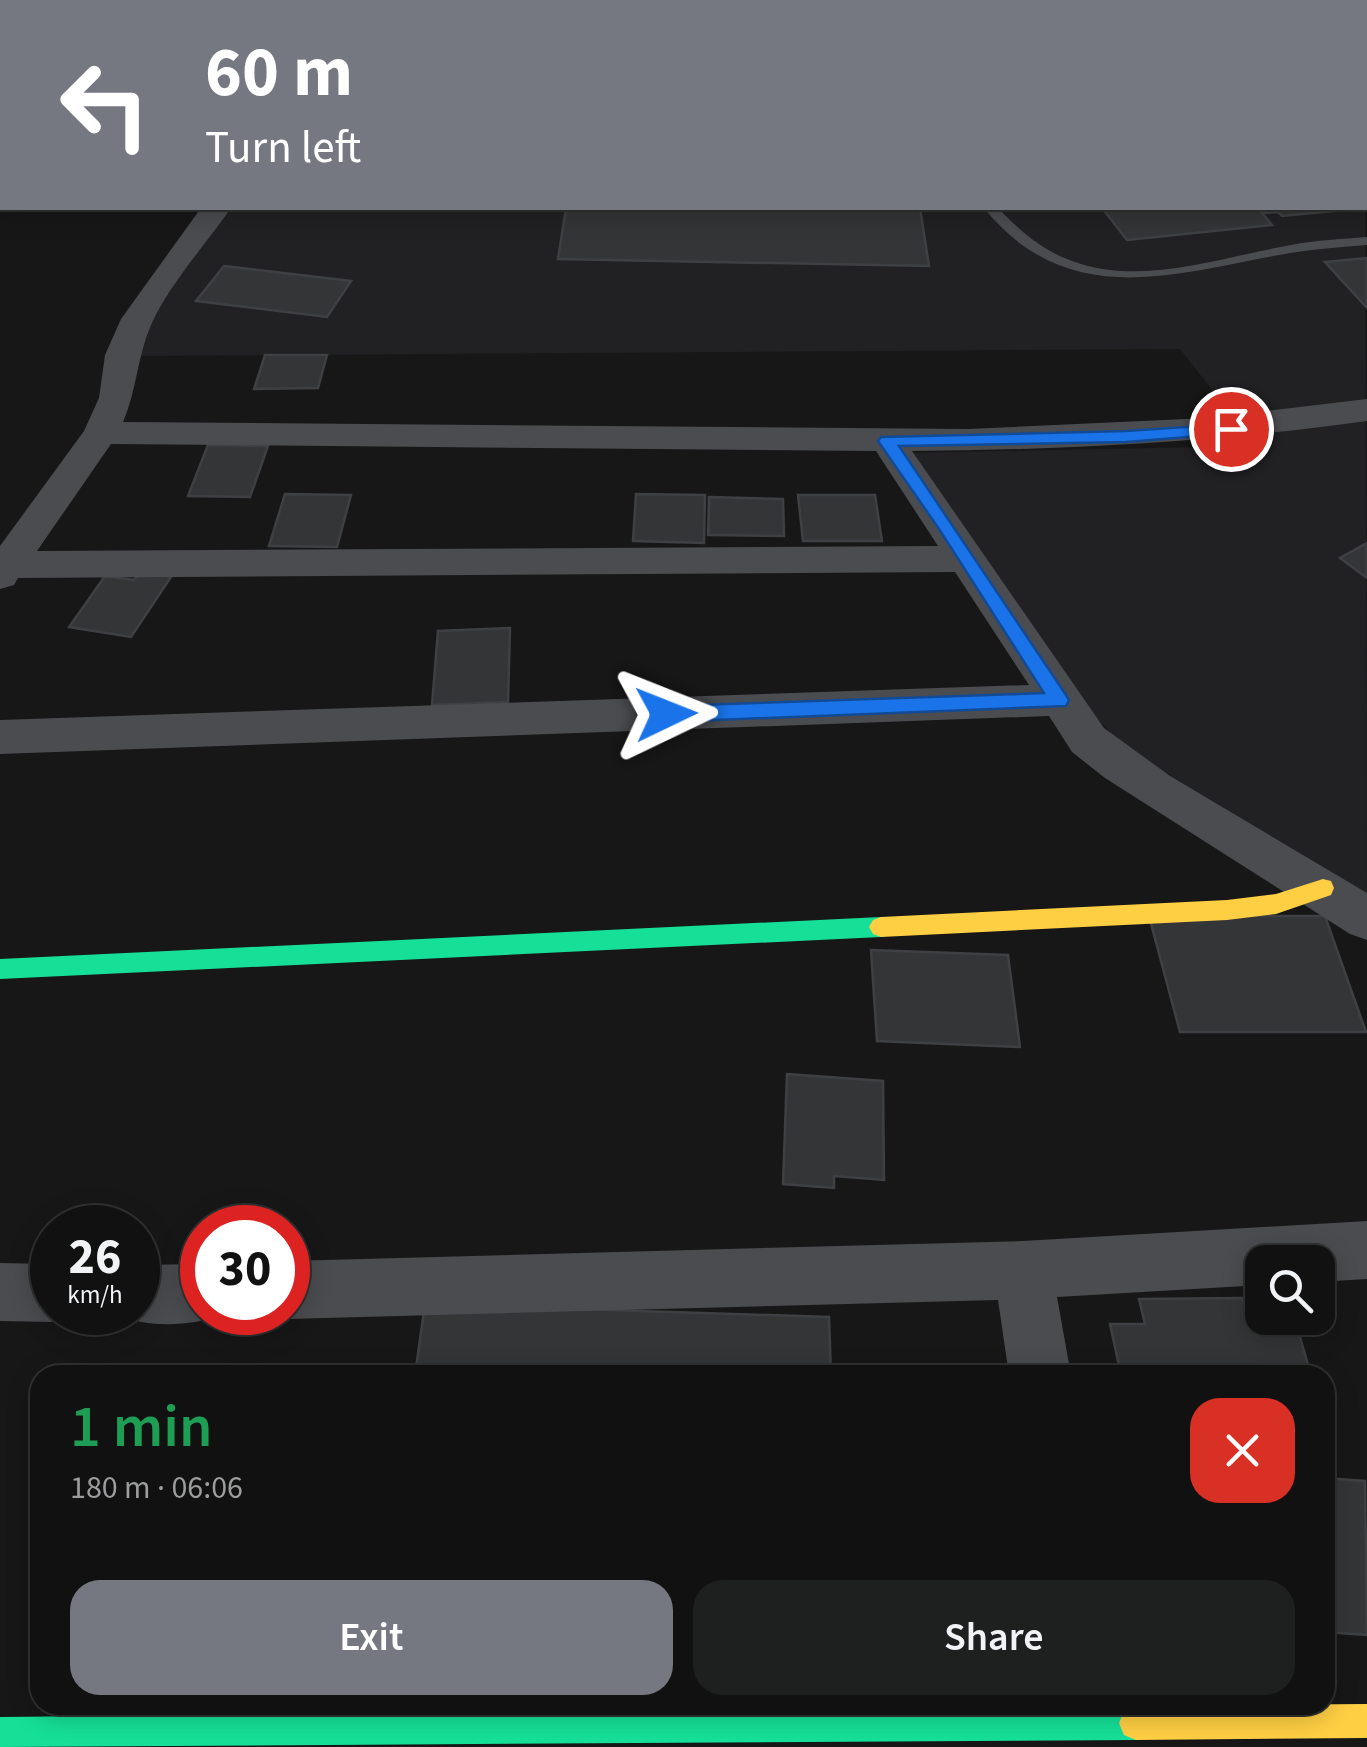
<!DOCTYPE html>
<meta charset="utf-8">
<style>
body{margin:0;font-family:"Source Sans 3",sans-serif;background:#1e1f1f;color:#f1f3f6;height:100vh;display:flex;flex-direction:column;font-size:38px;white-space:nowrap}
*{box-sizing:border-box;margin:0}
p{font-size:32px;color:#9c9d9f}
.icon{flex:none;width:55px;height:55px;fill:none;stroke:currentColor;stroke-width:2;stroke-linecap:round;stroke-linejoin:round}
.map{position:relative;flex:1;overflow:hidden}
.details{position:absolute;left:30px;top:1365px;width:1305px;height:350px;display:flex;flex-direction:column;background:#111;border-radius:30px;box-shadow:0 5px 25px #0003,0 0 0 2px #303131}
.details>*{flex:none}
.hud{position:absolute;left:0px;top:0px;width:1368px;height:210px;box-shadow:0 5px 25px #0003,0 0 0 2px #303131;background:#757880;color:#fff;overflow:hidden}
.buttons{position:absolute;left:1245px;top:1245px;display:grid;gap:20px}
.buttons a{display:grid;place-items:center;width:90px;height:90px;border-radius:20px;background:#111;box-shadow:0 5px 25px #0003,0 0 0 2px #303131;font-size:50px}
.speed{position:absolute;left:30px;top:1205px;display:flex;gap:20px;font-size:50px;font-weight:700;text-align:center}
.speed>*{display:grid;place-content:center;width:130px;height:130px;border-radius:50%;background:#111;box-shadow:0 5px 25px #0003,0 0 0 2px #303131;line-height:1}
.speed small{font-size:25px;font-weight:400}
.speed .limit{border:15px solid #d22;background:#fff;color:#111}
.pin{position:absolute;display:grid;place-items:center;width:85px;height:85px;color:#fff;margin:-42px;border:5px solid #fff;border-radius:50%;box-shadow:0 2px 10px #0007}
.me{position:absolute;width:110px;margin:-55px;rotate:88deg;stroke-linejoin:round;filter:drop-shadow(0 0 8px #0008)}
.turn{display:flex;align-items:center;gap:35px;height:210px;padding:0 40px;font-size:45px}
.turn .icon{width:130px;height:130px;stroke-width:2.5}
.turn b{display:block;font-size:70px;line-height:85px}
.round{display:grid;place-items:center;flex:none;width:105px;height:105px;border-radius:30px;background:#1e1f1f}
.head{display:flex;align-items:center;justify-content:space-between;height:170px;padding:0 40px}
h1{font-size:60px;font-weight:600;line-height:75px;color:#1e9e55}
.action{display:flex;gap:20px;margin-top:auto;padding:20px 40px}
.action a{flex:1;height:115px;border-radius:30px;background:#757880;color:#fff;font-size:40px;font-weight:600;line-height:115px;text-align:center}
.action a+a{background:#1e1f1f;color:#f1f3f6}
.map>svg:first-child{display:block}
.built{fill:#212124}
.building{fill:#343537;stroke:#3f4043;stroke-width:2.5}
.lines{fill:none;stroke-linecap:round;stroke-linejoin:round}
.lane{fill:#4b4c50;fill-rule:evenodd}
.street{fill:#4b4c50;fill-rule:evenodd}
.fast{fill:#16e098;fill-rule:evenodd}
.slow{fill:#ffcf43;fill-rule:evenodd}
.route{fill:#1a73e8;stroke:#114b97;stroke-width:2.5}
</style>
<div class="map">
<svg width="1367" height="1747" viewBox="0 0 1367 1747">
<rect width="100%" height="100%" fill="#171717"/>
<g class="built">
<polygon points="397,0 1167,0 1172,2 395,2"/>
<polygon points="1365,108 1367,897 1163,775 1115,737 1077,699 905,453 1256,446 1180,349 133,356 168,281 225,208 1365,208"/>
</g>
<g class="building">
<polygon points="1004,0 1108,0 1112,2 1008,2"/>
<polygon points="566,208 920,208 929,266 558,259"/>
<polygon points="1102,208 1365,208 1282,216 1278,212 1262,213 1272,225 1127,240"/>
<polygon points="1367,258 1367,308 1325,262"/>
<polygon points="224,266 351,281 327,317 196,301"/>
<polygon points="265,355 327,355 318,388 254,389"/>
<polygon points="208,445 268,446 250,497 188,496"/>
<polygon points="285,494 351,495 337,547 269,546"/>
<polygon points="636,494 705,495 704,543 633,541"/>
<polygon points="798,495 875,495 882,541 803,541"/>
<polygon points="709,497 783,499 784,536 708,535"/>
<polygon points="1367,543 1367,578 1340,558"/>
<polygon points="144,566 175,571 131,637 69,627 105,576 134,580"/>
<polygon points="510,628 508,702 432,705 438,631"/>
<polygon points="1149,916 1325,916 1366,1032 1180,1032"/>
<polygon points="871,950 1008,955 1020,1047 877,1041"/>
<polygon points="787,1074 883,1081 884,1180 834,1176 834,1188 783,1184"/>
<polygon points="1242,1298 1251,1327 1297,1327 1311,1375 1121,1375 1110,1324 1145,1324 1139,1299"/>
<polygon points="425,1304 829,1317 831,1375 415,1375"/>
<polygon points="1325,1478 1365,1481 1367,1635 1325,1632"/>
</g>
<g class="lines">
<g class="lane">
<polygon points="1316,0 1331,0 1333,2 1318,2"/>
<rect x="1365" y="18" width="2" height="7"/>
<polygon points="2,116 2,125 0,126 0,117"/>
<path d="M 984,208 L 998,208 C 1019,230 1043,251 1072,261 C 1141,287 1222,257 1291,245 C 1316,240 1342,239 1367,237 L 1367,245 C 1341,247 1316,249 1290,253 C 1178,273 1069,313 984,208 Z"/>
</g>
<g class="street">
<path d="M 201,208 L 231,208 C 206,244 168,286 151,325 C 137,357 137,390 123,422 L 968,429 L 1208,418 L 1367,399 L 1367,421 C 1216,442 1065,450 912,451 L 1104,728 L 1170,776 L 1367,893 L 1367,940 L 1350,934 L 1105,778 L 1072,752 L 1049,716 L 0,754 L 0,720 L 1029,685 L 955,572 L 18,578 L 14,585 L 0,589 L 0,546 L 84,431 L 99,398 L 105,355 L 121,319 ZM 111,444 L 876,451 L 938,546 L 37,551 Z"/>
<polygon points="1367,1221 1367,1279 1318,1282 1318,1262 1262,1262 1262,1285 1057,1297 1071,1375 1009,1375 998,1300 288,1319 271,1312 288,1312 288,1261 1023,1241"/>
<polygon points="0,1263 52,1264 52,1312 73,1314 52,1322 0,1321"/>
<path d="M 202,1264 L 202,1312 L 223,1314 C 191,1327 149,1328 117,1315 L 138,1312 L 138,1265 Z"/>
</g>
<g class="fast">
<polygon points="1245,0 1260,0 1262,2 1247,2"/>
<polygon points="1365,85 1367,86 1367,94 1365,93"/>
<polygon points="881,917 889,920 893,927 889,934 881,937 0,979 0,959"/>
<polygon points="1136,1706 1148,1711 1153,1723 1148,1735 1136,1740 0,1747 0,1717"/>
</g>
<g class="slow">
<polygon points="1191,0 1205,0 1207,2 1193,2"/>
<polygon points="1323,879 1331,881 1334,888 1331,895 1276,914 1227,920 881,937 873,934 869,927 873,920 881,917 1227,900 1276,894"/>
<polygon points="1367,1704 1367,1738 1136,1740 1124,1735 1119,1723 1124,1711 1136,1706"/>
</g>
</g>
<polygon class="route" points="1231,424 1237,425 1237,433 1126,442 899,446 1066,695 1069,700 1066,706 666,722 656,714 666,706 1044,693 939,529 878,441 881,437 1126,431"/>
</svg>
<div class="buttons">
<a><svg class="icon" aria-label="search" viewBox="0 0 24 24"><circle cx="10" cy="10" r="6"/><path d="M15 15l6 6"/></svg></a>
</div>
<div class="speed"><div>26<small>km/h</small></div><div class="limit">30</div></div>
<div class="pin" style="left:1231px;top:429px;background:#d93025"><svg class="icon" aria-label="arrive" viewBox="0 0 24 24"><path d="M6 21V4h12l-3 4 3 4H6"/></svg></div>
<svg class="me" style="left:666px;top:714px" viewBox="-20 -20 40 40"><path d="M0-17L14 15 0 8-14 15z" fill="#1a73e8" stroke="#fff" stroke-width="4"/></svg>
<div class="hud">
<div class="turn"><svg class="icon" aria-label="left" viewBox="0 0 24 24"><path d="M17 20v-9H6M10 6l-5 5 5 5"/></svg><div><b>60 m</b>Turn left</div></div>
</div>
<section class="details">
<div class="head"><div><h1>1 min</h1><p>180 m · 06:06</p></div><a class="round" style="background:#d93025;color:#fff"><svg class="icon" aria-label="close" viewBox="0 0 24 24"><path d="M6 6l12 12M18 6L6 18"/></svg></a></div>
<div class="action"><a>Exit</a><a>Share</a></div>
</section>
</div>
